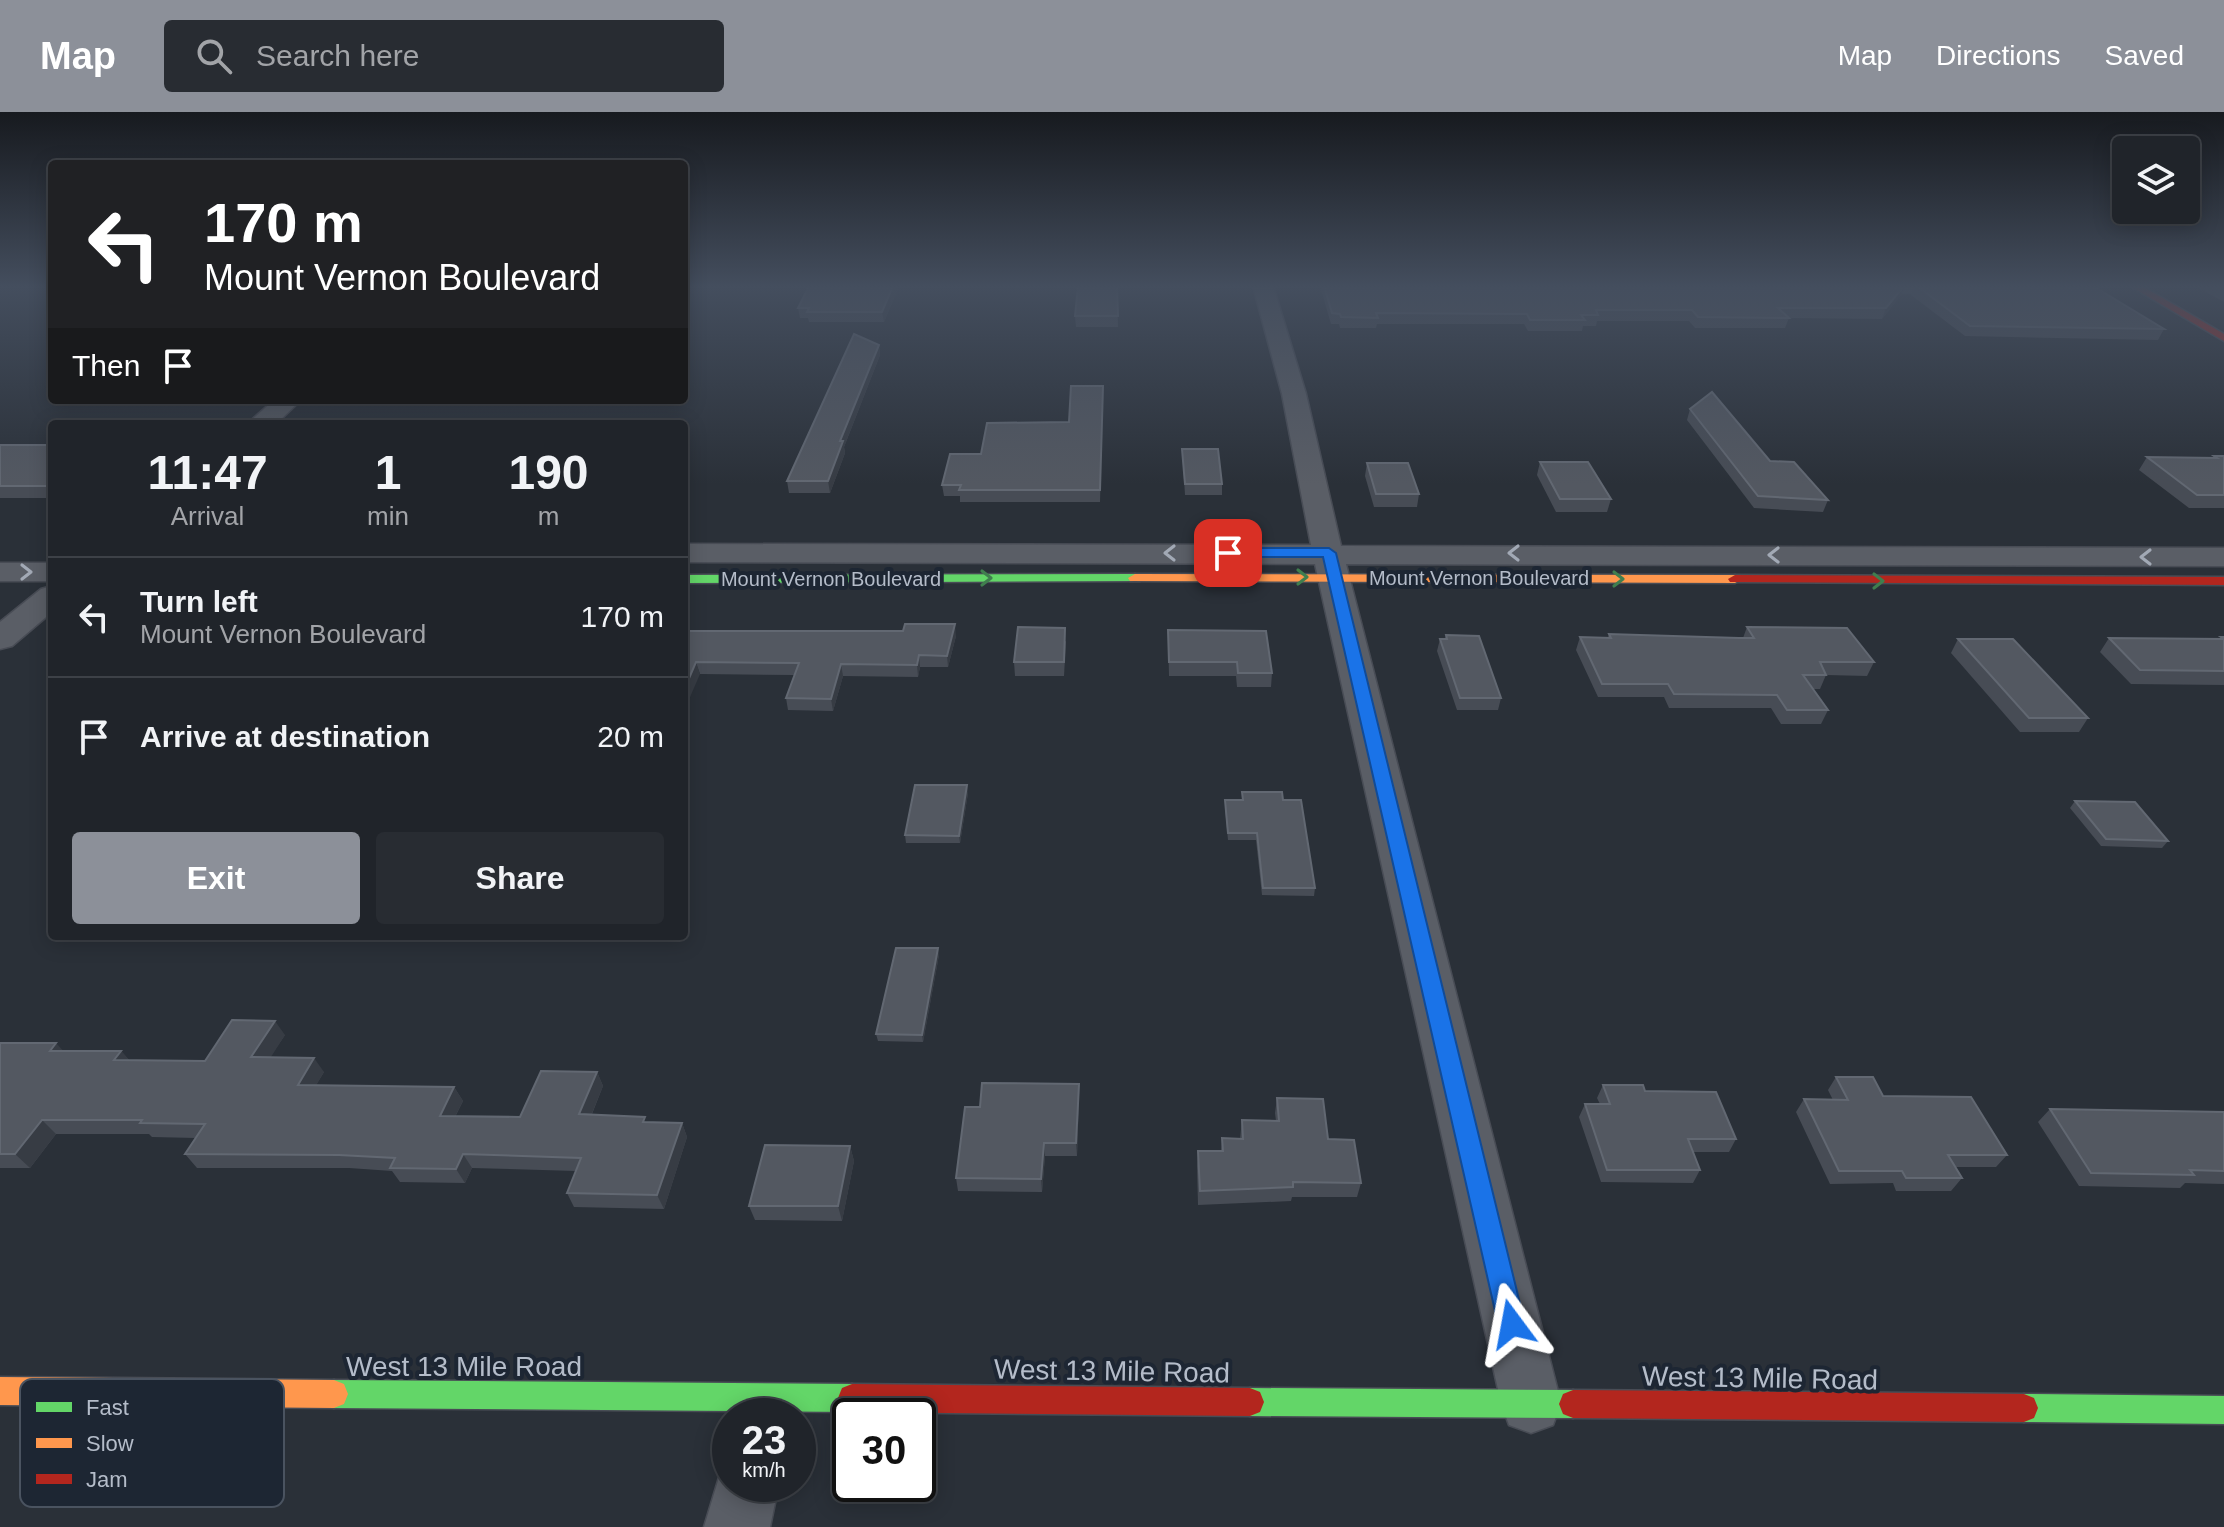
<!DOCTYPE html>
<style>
body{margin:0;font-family:Arial,sans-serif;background:#282c32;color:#f1f3f6;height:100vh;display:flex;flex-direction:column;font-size:30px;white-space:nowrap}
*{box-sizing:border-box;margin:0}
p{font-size:26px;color:#a2a4a8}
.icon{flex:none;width:44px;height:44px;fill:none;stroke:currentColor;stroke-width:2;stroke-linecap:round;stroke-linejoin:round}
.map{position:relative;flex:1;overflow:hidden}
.panel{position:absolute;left:48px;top:308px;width:640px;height:520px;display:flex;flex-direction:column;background:#20242a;border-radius:8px;box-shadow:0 4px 20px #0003,0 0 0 2px #3d4147}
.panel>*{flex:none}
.top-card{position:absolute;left:48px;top:48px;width:640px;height:244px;border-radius:8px;box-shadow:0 4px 20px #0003,0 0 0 2px #3d4147;background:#202124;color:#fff;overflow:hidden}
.buttons{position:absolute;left:2112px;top:24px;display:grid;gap:16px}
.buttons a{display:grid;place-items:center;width:88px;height:88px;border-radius:8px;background:#20242a;box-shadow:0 4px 20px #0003,0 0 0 2px #3d4147;font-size:40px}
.speed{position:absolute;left:712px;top:1286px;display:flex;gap:16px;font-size:40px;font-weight:700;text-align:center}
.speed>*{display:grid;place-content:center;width:104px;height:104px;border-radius:50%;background:#20242a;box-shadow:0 4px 20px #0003,0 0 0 2px #3d4147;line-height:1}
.speed small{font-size:20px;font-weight:400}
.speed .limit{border:4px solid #111;border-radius:12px;background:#fff;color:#111}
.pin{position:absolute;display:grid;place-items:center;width:68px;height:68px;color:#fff;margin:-34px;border-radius:16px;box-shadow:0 4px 12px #0006}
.me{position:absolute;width:88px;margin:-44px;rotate:347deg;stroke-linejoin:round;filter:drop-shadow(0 0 6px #0008)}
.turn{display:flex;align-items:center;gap:28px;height:168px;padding:0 24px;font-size:36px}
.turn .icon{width:104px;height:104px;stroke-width:2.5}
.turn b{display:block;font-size:56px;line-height:68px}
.then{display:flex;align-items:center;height:76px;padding:0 24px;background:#0003;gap:16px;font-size:30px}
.eta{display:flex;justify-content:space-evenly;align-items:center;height:136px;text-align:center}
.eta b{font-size:48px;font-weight:800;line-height:56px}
.primary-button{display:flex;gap:16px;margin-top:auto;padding:16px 24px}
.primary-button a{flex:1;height:92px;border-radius:8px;background:#8c9099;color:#fff;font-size:32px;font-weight:800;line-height:92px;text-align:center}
.primary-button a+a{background:#282c32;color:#f1f3f6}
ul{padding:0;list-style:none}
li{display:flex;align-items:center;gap:24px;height:120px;padding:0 24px;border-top:2px solid #3d4147}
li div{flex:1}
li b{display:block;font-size:30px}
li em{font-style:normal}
header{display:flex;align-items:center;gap:48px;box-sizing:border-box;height:112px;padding:0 40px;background:#8c9099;color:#fff}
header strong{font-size:38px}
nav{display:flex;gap:44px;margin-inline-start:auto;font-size:28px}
.search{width:560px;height:72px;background:#282c32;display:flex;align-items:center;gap:20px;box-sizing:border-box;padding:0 28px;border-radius:8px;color:#a2a4a8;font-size:30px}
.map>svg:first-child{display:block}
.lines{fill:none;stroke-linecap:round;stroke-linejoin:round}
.street-casing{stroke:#484c55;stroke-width:3}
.fast-casing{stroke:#484c55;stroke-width:3}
.slow-casing{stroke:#484c55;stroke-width:3}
.jam-casing{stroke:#484c55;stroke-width:3}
.street{fill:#5a5e66;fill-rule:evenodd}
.fast{fill:#63d668;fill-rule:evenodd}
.slow{fill:#ff974d;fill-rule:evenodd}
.jam{fill:#b3261e;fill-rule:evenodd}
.wall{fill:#474c55}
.shaded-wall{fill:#373c44}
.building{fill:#535861;stroke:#626872;stroke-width:2}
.oneway{stroke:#a2a9b5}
.oneway2{stroke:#407e4e}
.route{fill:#1a73e8;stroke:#114b97;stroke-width:2}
.labels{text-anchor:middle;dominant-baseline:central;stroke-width:8;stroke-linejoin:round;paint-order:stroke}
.far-street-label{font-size:20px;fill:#b4bcc9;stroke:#1d2633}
.near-street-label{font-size:28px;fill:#b4bcc9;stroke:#1d2633}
.key{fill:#1d2633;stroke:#4a5360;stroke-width:2}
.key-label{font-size:22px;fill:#b4bcc9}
</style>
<header>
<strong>Map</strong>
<div class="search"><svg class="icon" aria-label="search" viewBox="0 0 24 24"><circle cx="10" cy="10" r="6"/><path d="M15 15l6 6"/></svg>Search here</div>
<nav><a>Map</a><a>Directions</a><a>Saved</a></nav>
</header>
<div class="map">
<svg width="2224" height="1415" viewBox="0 0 2224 1415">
<rect width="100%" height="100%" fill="#2a3038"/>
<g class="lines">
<defs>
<g id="street">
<polygon points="1253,174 1273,174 1306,282 1341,434 2224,436 2224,454 1346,452 1561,1291 1553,1313 1531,1321 1509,1313 1501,1291 1315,452 684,450 684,432 1311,433 1282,282"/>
<polygon points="2048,174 2038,180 1850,181 1840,175"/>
<polygon points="274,288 301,288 276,312 247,312"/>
<rect x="0" y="451" width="52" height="18"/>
<polygon points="52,474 52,500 12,534 0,537 0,510 41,477"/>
<polygon points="730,1347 730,1372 779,1372 770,1415 704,1415 724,1349"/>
</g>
<g id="fast">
<polygon points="1135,462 1142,466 1140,469 684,471 684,463"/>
<polygon points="334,1268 852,1272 862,1276 866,1286 862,1296 852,1300 334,1296 324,1292 320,1282 324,1272"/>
<polygon points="1250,1276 1573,1278 1583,1282 1587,1292 1583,1302 1573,1306 1250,1304 1240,1300 1236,1290 1240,1280"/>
<polygon points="2024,1282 2224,1284 2224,1312 2024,1310 2014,1306 2010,1296 2014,1286"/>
</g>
<g id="slow">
<polygon points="1135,462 1735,463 1742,467 1735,471 1130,469 1128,466"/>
<polygon points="0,1265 334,1268 344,1272 348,1282 344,1292 334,1296 0,1293"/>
</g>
<g id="jam">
<polygon points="2130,174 2142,174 2224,222 2224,229"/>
<polygon points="1735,463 2224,465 2224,473 1730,470 1728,467"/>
<polygon points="852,1272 1250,1276 1260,1280 1264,1290 1260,1300 1250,1304 852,1300 842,1296 838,1286 842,1276"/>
<polygon points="1573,1278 2024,1282 2034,1286 2038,1296 2034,1306 2024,1310 1573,1306 1563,1302 1559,1292 1563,1282"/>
</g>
</defs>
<use href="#street" class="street-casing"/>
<use href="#fast" class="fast-casing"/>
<use href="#slow" class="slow-casing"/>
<use href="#jam" class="jam-casing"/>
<use href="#street" class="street"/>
<use href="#fast" class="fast"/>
<use href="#slow" class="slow"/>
<use href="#jam" class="jam"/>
</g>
<g class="wall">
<polygon points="899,174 884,210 809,210 808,206 800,206 798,196"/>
<polygon points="1117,174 1118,215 1076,215 1075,204"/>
<polygon points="1320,174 1905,174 1901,183 1882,207 1789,206 1785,216 1695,216 1689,209 1597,209 1596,214 1583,214 1582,219 1528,219 1524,212 1377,212 1376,216 1340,216 1339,212 1331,212"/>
<polygon points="1915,174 2093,174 2164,217 2158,228 1965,224 1911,183"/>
<polygon points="2195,174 2224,174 2224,190"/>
<polygon points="879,233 880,243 844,335 845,341 830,381 789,381 787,369"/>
<polygon points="1103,274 1100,390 960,390 960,384 944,384 942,373 981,342 1069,310"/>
<polygon points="1690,297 1828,388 1823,400 1754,396 1687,308"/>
<rect x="0" y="333" width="52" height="53"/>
<polygon points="1182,337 1222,372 1222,383 1185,383"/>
<polygon points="2214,344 2224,344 2224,396 2189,396 2139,358 2147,345 2213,346"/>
<polygon points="1540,350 1611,387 1607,400 1556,400 1537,363"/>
<polygon points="1367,351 1419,382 1417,395 1374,395 1365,364"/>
<polygon points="1747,515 1874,550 1867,564 1826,563 1820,577 1813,577 1828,598 1821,612 1781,612 1771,596 1669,596 1664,585 1598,585 1576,538 1580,525 1608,525 1609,522 1743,526"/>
<polygon points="1168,518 1272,561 1271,575 1237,575 1236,564 1169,564"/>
<polygon points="684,519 956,524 948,555 920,555 918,565 843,564 833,599 788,598 786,586 794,563 700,562"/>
<polygon points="1446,523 1501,586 1498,598 1457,598 1437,539 1440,527 1445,527"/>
<polygon points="2221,525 2224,525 2224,573 2131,572 2100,540 2109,526 2219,527"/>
<polygon points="1958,527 2088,606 2079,620 2020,620 1951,541"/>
<polygon points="1066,529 1064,564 1015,564 1014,550"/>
<polygon points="1242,680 1283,688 1315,776 1314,784 1262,783 1256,728 1228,728 1225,696 1225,688 1242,688"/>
<polygon points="968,681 960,731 906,731 905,723"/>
<polygon points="2075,689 2168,729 2162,736 2101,734 2070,696"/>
<polygon points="939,843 923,930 878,929 876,922"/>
<polygon points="285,923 270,945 324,960 316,973 454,975 463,989 455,1005 520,1005 597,960 603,974 592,1002 647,1010 682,1011 687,1025 664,1097 574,1095 567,1081 576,1059 472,1056 465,1071 400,1070 392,1059 349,1056 197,1056 185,1042 196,1026 152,1025 149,1022 56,1022 30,1056 0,1056 0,931 63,939 121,939 130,949 205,949"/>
<polygon points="1836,965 1883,984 2007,1043 1996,1055 1955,1055 1962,1066 1951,1079 1896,1079 1893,1071 1830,1072 1796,1000 1804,987 1833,988 1828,978"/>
<polygon points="1603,973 1736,1027 1729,1040 1693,1040 1700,1058 1693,1071 1601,1070 1579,1005 1585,992 1600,992 1597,986"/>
<polygon points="1079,986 1077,1044 1045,1044 1042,1080 958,1079 956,1066 980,995"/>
<polygon points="1277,986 1328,1027 1361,1071 1357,1085 1292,1085 1291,1089 1198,1093 1197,1054 1198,1039 1221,1039 1222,1026 1240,1027 1242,1008 1276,1009 1275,1001"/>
<polygon points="2050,997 2224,1000 2224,1072 2185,1071 2180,1076 2079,1074 2038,1010"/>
<polygon points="850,1034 854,1049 842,1109 755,1108 749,1094"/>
</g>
<g class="shaded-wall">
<polygon points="893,174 899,174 884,210 882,200"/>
<polygon points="1905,174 1901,183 1882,207 1886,196"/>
<polygon points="879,233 880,243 844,335 845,341 830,381 828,369 840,329"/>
<polygon points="955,512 956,524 948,555 947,544"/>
<polygon points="919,543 920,555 918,565 917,553"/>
<polygon points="696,550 700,562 684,599 684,578"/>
<polygon points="841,552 843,564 833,599 831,587"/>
<polygon points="967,673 968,681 960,731 959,724"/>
<polygon points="938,836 939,843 923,930 922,923"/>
<polygon points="275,909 285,923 262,959 251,945"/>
<polygon points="56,931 69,945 50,939"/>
<polygon points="121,939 134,953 114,948"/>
<polygon points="314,946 324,960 308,987 298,973"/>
<polygon points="597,960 603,974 586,1016 579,1002"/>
<polygon points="1079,972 1079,986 1077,1044 1076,1031"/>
<polygon points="454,975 463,989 448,1018 440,1004"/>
<polygon points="42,1008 56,1022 30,1056 15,1042"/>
<polygon points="682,1011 687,1025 664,1097 657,1083"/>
<polygon points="1044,1031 1045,1044 1042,1080 1041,1067"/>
<polygon points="850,1034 854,1049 842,1109 838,1094"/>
<polygon points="463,1042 472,1056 465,1071 456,1057"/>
</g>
<g class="building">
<polygon points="809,174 893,174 882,200 807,200 809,196 798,196"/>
<polygon points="1078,174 1117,174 1118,204 1075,204"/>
<polygon points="1324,174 1904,174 1886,196 1778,196 1789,206 1698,205 1692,198 1596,198 1598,203 1581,203 1585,208 1530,208 1527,202 1376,201 1378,206 1341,205 1340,202 1332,201"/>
<polygon points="1917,174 2093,174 2164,217 1970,214"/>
<polygon points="854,222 879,233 840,329 843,329 828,369 787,369"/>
<polygon points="1071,274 1103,274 1100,378 959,378 961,373 942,373 950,342 981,342 987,311 1069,310"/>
<polygon points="1712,280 1770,349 1794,350 1828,388 1758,384 1690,297"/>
<rect x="0" y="333" width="52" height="41"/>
<polygon points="1182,337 1218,337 1222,372 1185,372"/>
<polygon points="2214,344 2224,344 2224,383 2197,383 2147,345 2217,346"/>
<polygon points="1540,350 1588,350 1611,387 1560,387"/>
<polygon points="1367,351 1408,351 1419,382 1376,382"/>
<polygon points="905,512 955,512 947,544 919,543 917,553 841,552 831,587 786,586 799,551 696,550 684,578 684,519 903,519"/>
<polygon points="1018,515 1065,516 1064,550 1014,550"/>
<polygon points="1747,515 1847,516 1874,550 1820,550 1826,563 1803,563 1828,598 1787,598 1777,583 1674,582 1668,572 1602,572 1580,525 1611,526 1609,522 1739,526 1754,526"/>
<polygon points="1168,518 1266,519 1272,561 1238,561 1237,550 1169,550"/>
<polygon points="1446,523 1479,524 1501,586 1460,586 1440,527 1447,527"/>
<polygon points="2221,525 2224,525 2224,559 2140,558 2109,526 2224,527"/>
<polygon points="1958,527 2013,527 2088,606 2029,606"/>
<polygon points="915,673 967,673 959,724 905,723"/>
<polygon points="1242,680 1282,680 1283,688 1301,688 1315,776 1263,776 1257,721 1228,721 1225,688 1243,688"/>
<polygon points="2075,689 2135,690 2168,729 2106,727"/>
<polygon points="896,836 938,836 922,923 876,922"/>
<polygon points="232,908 275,909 251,945 314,946 298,973 454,975 440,1004 520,1005 541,959 597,960 579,1002 645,1005 643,1010 682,1011 657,1083 567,1081 581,1046 463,1042 456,1057 390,1056 395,1046 339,1043 185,1042 205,1012 140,1011 142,1008 42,1008 15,1042 0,1042 0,931 56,931 50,939 121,939 114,948 205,949"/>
<polygon points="1836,965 1873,965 1883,984 1971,985 2007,1043 1948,1043 1962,1066 1906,1066 1902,1059 1839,1059 1804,987 1848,988"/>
<polygon points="982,971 1079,972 1076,1031 1044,1031 1041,1067 956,1066 965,995 980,995"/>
<polygon points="1603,973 1643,973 1645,979 1716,980 1736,1027 1688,1027 1700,1058 1607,1058 1585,992 1610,992"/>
<polygon points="1277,986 1323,987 1328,1027 1354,1028 1361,1071 1293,1070 1293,1075 1200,1079 1198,1039 1223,1039 1222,1026 1243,1027 1242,1008 1279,1009"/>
<polygon points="2050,997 2224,1000 2224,1059 2190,1058 2194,1063 2091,1061"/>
<polygon points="765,1033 850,1034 838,1094 749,1094"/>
</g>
<defs><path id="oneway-chevron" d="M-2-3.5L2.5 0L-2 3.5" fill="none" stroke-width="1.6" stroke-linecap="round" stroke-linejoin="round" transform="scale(2)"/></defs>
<g class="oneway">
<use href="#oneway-chevron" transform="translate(1170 441) rotate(180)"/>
<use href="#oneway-chevron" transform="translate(1514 441) rotate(-180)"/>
<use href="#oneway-chevron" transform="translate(1774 443) rotate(-180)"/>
<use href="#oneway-chevron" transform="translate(2146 445) rotate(-180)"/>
<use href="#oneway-chevron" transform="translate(26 460)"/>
</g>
<g class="oneway2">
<use href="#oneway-chevron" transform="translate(1302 465)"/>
<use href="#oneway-chevron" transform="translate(986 466)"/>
<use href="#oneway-chevron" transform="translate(1618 467)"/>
<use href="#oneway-chevron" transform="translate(1878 469)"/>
</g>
<linearGradient id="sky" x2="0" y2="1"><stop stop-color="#171a1f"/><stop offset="0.47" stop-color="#444e5e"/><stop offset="1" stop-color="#444e5e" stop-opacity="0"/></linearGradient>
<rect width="2224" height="372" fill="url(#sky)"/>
<polygon class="route" points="1329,436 1336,441 1525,1212 1521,1221 1512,1224 1502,1221 1498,1212 1323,445 1228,445 1221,441 1228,436"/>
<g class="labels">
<g class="far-street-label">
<text x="1479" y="466">Mount Vernon Boulevard</text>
<text x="831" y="467">Mount Vernon Boulevard</text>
</g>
<g class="near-street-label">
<text x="464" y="1254">West 13 Mile Road</text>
<text transform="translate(1112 1259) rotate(1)">West 13 Mile Road</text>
<text transform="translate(1760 1266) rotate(1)">West 13 Mile Road</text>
</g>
</g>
<rect x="20" y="1267" width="264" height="128" rx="12" class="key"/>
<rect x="36" y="1290" width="36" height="10" fill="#63d668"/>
<rect x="36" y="1326" width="36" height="10" fill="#ff974d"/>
<rect x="36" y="1362" width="36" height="10" fill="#b3261e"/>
<g class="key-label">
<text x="86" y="1303">Fast</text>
<text x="86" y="1339">Slow</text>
<text x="86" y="1375">Jam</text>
</g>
</svg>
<div class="buttons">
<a><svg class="icon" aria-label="layers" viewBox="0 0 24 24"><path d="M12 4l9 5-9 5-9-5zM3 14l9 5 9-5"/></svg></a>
</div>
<div class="speed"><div>23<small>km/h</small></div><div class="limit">30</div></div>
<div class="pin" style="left:1228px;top:441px;background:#d93025"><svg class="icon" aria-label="arrive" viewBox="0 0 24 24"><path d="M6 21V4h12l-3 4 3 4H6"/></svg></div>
<svg class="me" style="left:1512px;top:1212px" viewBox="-20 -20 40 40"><path d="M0-17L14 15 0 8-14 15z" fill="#1a73e8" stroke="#fff" stroke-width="4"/></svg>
<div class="top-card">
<div class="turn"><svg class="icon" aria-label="left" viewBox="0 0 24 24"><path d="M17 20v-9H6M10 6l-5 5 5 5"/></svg><div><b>170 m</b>Mount Vernon Boulevard</div></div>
<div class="then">Then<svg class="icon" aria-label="arrive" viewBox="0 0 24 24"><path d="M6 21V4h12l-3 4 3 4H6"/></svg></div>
</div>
<section class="panel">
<div class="eta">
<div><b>11:47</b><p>Arrival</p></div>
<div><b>1</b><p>min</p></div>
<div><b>190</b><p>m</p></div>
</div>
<ul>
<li><svg class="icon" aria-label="left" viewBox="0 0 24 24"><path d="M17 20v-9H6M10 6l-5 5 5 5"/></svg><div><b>Turn left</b><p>Mount Vernon Boulevard</p></div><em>170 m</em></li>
<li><svg class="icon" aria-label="arrive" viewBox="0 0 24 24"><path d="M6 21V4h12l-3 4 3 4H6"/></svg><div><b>Arrive at destination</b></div><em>20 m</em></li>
</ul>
<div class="primary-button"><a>Exit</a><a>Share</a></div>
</section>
</div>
